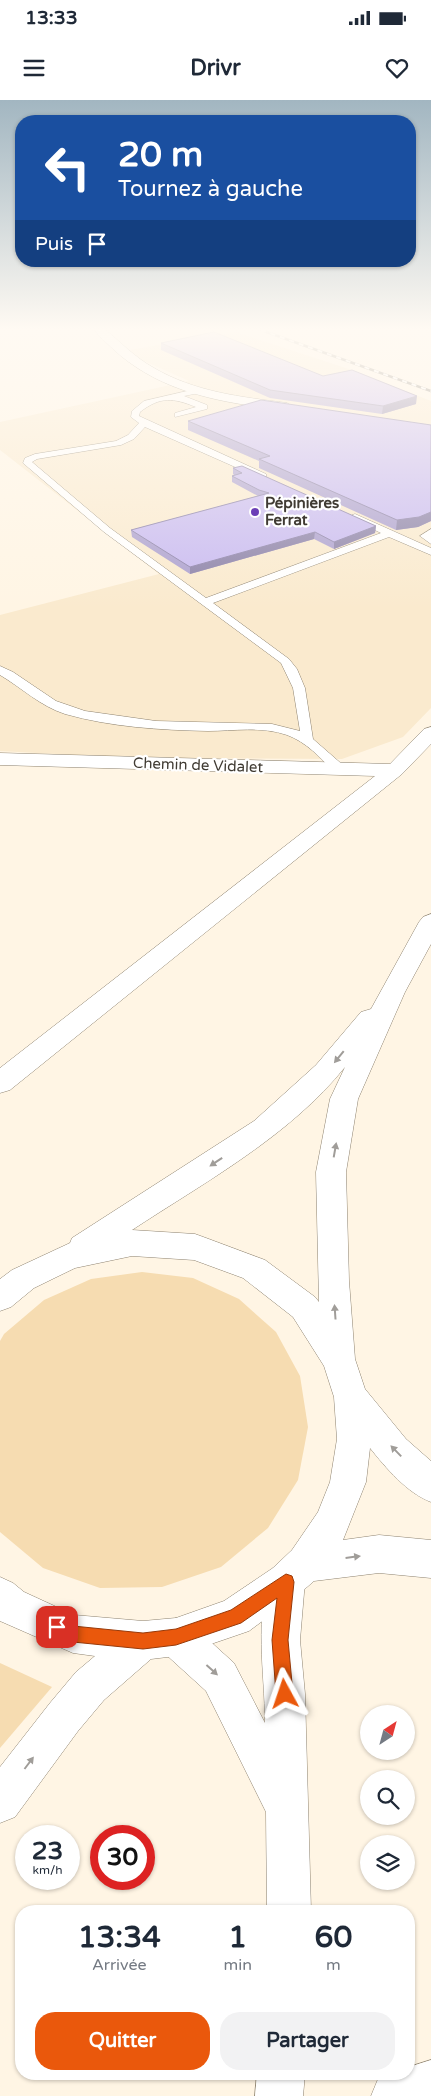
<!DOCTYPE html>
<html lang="fr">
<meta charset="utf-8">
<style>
body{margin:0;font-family:"Varela Round",sans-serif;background:#f2f2f3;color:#1f2937;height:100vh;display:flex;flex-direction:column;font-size:19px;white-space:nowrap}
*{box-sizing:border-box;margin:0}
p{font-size:16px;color:#747a83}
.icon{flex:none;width:28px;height:28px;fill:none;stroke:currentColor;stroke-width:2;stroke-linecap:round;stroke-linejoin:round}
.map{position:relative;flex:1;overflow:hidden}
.drawer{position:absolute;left:15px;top:1805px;width:400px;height:175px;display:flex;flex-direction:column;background:#fff;border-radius:20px;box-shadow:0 1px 4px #0004}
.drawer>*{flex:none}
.hud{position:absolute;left:15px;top:15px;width:401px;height:152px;border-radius:20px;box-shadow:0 1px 4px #0004;background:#1a4fa0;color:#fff;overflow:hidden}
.needle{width:32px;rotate:36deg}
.fabs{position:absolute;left:360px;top:1605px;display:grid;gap:10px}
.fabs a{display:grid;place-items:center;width:55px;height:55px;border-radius:50%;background:#fff;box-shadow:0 1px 4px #0004;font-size:25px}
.speed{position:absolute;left:15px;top:1725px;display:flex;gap:10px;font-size:25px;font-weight:700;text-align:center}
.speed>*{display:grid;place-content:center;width:65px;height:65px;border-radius:50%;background:#fff;box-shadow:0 1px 4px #0004;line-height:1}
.speed small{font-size:12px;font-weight:400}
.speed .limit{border:8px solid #d22;background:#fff;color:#111}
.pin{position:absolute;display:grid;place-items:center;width:42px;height:42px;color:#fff;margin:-21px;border-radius:10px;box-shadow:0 2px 8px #0006}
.me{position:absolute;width:55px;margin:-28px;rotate:355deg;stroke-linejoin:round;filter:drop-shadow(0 0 4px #0008)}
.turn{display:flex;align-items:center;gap:18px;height:105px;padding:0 20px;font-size:22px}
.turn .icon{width:65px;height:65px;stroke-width:2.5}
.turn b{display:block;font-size:35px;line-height:42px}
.then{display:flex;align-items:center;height:48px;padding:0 20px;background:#0003;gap:10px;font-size:19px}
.eta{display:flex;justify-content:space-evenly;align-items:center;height:85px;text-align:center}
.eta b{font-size:30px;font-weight:700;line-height:35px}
.button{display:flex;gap:10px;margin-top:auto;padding:10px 20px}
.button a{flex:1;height:58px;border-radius:20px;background:#ea580c;color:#fff;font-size:20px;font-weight:700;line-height:58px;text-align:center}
.button a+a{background:#f2f2f3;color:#1f2937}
.status{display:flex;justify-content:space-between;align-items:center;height:35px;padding:0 25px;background:#fff;direction:ltr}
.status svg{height:14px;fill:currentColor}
header{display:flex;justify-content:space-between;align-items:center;height:65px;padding:0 20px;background:#fff;font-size:22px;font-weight:700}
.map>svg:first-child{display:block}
.built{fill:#faeace}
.green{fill:#f6dcb1}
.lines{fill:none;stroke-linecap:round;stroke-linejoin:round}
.service-casing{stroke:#8e8370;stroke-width:1}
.minor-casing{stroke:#8e8370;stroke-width:1}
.primary-casing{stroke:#8e8370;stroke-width:1}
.service{fill:#fff;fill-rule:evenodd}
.minor{fill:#fff;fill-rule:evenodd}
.primary{fill:#fff;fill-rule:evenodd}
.rail-casing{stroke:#898277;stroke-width:2.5}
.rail{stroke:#fff;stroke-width:2;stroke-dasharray:5;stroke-linecap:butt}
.wall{fill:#aca0cf}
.shaded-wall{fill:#8c82a9}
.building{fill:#c8baf1;stroke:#8c82a9}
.oneway{fill:#a09d99}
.route{fill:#ea580c;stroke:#983908}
.poi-dot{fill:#6b3eb6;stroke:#fff;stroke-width:2}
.labels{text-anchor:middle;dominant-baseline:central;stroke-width:4.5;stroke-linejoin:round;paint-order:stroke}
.far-poi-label{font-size:15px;font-weight:bold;fill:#403b33;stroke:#fff;text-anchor:start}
.far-street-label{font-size:15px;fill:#403b33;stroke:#fff}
</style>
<div class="status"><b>13:33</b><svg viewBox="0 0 49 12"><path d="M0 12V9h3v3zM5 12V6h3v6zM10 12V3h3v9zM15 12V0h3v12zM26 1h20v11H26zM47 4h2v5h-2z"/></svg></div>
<header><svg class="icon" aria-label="menu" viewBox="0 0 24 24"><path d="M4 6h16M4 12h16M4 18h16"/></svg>Drivr<svg class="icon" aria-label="heart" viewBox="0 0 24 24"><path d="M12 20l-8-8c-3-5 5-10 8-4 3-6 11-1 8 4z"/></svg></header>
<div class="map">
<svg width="431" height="1996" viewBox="0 0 431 1996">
<rect width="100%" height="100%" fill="#fff5e4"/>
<polygon class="built" points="236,232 358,272 431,301 431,608 403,637 342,659 130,658 0,651 0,515 159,474 0,350 0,322 189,281 142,260 129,250"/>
<g class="green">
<polygon points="142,1172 193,1178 239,1199 276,1232 300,1276 308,1327 298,1380 268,1428 221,1467 162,1487 100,1488 43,1468 0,1432 0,1241 4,1234 44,1200 91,1179"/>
<polygon points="0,1563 52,1587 0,1648"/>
</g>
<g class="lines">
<defs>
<g id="service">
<path d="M 196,289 L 200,291 L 199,293 L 184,296 L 207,305 L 207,309 L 175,317 L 175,313 L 196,307 C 173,298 161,296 140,312 L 139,316 L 266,374 L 266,378 L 260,378 L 145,327 L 134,339 L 121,345 L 37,359 L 32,362 L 110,428 L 206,498 L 381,433 L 352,419 L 352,415 L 355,414 L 431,448 L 431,455 L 389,437 L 213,503 L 289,559 L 297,569 L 305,588 L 313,639 L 344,666 L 346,669 L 344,672 L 334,672 C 320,657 306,642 287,635 C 262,626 233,631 208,631 C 160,630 111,627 65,614 C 40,606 22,588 0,575 L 0,566 L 13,572 L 56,601 L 85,611 L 156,621 L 272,624 L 300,631 L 293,588 L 281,563 L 104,432 L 23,363 L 25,358 L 35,354 L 116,341 L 128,335 L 139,323 L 131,317 L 132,311 L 144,301 Z"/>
<polygon points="431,429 431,444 420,436"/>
</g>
<g id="minor">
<path d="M 95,230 L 106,230 C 121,243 136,258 154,268 C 195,292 241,297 287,303 L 293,307 C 287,315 270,309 261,307 C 207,300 154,287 113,249 C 107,243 98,236 95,230 Z"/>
<polygon points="431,627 431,644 402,674 10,990 0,993 0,968 375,676 0,665 0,653 390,664 424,629"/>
<path d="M 286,1462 L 299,1468 L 305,1481 L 300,1540 L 305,1594 L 311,1811 L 267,1811 L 266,1712 L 206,1591 L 162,1551 L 157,1537 L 162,1523 L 176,1518 L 190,1523 L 234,1563 L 265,1623 C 265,1572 253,1516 273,1468 Z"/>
<polygon points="431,1960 431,1996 371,1996 378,1979 390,1974 409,1974 409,1967"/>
<polygon points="257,1974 305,1974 303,1996 255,1996"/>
</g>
<path id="primary" d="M 431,814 L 431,844 L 405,892 L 358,999 L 346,1072 L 349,1181 L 355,1259 L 365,1289 L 406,1339 L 431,1361 L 431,1402 C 407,1393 386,1368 370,1348 L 366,1382 L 343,1440 L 379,1435 L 431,1440 L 431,1478 L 379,1473 L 314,1481 L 299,1494 L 249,1531 L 176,1556 L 151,1559 L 104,1600 L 78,1631 L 15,1717 L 0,1723 L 0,1667 L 50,1603 L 76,1572 L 95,1556 L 73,1553 L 0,1521 L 0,1477 L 13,1483 L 24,1492 L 74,1515 L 143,1521 L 176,1518 L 224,1501 L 273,1468 L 292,1450 L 318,1412 L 330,1382 L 337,1339 L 334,1297 L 324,1266 L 293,1217 L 243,1178 L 194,1160 L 132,1156 L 75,1168 L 34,1188 L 11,1207 L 0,1211 L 0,1179 L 12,1170 L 70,1143 L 72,1138 L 254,1021 L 316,965 L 361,912 L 371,909 L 419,822 L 423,817 ZM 345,967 L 330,999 L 316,1072 L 319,1202 L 315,1197 L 265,1160 L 206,1138 L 195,1134 L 132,1130 C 205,1082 290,1036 345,967 Z"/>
</defs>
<use href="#service" class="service-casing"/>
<use href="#minor" class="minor-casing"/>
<use href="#primary" class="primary-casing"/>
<use href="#service" class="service"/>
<use href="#minor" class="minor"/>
<use href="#primary" class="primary"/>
<defs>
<polyline id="rail" points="261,230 431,291"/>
</defs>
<use href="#rail" class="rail-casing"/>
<use href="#rail" class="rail"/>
</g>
<g class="wall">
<polygon points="161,243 323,276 416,304 382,314 270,298 161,250"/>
<polygon points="188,321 431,325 431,421 418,427 396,430 259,368 259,361 188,330"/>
<polygon points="233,368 376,426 375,433 334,449 314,439 190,474 132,437 131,430 258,396 232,382 232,376 234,375 233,374"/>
</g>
<g class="shaded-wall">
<polygon points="417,296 416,304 382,314 383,306"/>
<polygon points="431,412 431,421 418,427 396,430 397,420"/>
<polygon points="376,426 375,433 334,449 334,442"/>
<polygon points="315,432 314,439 190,474 190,467"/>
</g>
<g class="building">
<polygon points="214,232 323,276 352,270 417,296 383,306 270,290 161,243"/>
<polygon points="261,300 431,325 431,412 419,417 397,420 259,359 270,356 188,321"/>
<polygon points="242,366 376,426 334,442 315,432 190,467 131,430 269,393 259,390 232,376 242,373 233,368"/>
</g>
<defs><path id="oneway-solid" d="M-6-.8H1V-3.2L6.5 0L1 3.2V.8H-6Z" transform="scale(1.25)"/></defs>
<g class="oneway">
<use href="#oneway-solid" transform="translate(339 957) rotate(129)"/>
<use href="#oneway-solid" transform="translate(335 1050) rotate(-80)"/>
<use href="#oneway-solid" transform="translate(216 1062) rotate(146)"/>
<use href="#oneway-solid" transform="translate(335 1212) rotate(-94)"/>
<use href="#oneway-solid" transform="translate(396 1351) rotate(-134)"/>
<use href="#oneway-solid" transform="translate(353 1457) rotate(-7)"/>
<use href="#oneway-solid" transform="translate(212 1570) rotate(42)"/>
<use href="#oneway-solid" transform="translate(29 1663) rotate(-53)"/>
</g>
<linearGradient id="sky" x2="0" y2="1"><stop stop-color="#a2b6c1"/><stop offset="0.45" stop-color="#fffaf3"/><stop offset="1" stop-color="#fffaf3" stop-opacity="0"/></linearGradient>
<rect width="431" height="509" fill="url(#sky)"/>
<polygon class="route" points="286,1474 292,1476 294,1482 288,1540 293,1594 291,1599 285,1602 279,1599 276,1594 272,1540 277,1498 241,1523 176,1545 143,1549 73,1542 51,1532 49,1527 51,1521 57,1519 73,1526 143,1533 176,1529 231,1510"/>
<circle class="poi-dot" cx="255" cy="412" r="5"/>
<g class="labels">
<g class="far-poi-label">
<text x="265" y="403">Pépinières<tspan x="265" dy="17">Ferrat</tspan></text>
</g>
<g class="far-street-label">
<text transform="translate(198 665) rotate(2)">Chemin de Vidalet</text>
</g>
</g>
</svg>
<div class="fabs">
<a><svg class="needle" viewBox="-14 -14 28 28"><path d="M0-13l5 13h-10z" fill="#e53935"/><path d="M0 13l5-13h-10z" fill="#747a83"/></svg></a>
<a><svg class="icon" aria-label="search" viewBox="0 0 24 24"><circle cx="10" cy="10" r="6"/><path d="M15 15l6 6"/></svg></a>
<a><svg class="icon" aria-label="layers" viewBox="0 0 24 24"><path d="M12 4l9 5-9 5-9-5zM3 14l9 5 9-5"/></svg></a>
</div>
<div class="speed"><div>23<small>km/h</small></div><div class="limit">30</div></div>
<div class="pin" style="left:57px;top:1527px;background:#d93025"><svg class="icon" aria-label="arrive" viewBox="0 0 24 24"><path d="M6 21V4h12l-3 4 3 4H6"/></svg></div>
<svg class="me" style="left:285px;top:1594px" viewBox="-20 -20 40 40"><path d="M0-17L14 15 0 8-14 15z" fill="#ea580c" stroke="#fff" stroke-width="4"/></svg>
<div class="hud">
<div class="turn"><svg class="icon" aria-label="left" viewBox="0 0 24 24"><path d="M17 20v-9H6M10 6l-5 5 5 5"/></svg><div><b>20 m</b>Tournez à gauche</div></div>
<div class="then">Puis<svg class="icon" aria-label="arrive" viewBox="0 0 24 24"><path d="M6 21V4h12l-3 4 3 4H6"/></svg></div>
</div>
<section class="drawer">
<div class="eta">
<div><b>13:34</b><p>Arrivée</p></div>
<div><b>1</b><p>min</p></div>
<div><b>60</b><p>m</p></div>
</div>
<div class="button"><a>Quitter</a><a>Partager</a></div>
</section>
</div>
